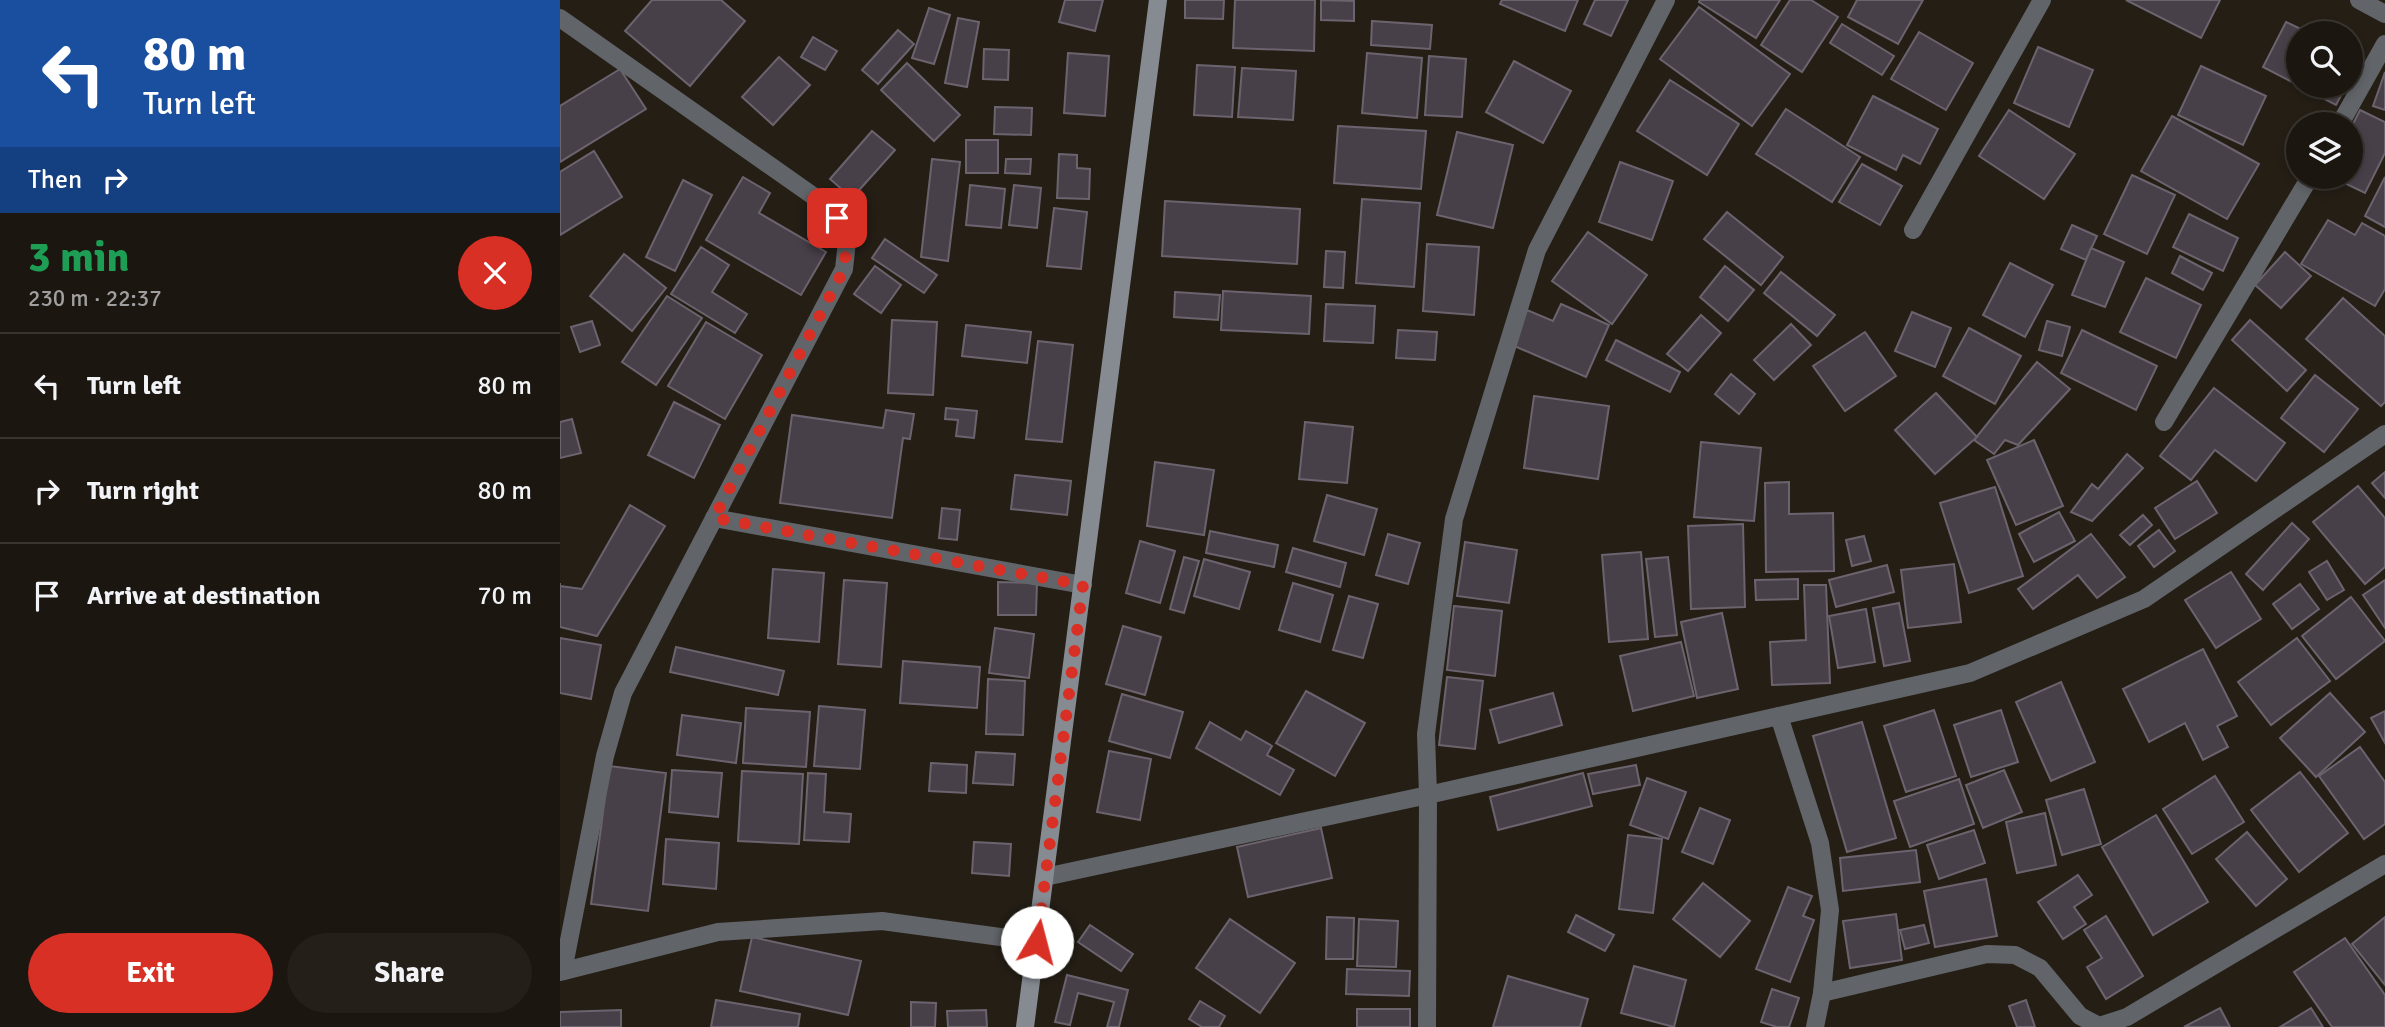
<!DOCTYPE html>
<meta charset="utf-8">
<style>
body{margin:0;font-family:Signika,sans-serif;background:#241f19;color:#f1f3f6;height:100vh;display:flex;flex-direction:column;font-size:26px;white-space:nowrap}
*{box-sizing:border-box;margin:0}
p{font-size:23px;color:#a09f9f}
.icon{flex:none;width:38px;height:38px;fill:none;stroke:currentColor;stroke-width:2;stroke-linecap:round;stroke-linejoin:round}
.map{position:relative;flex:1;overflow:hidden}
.sheet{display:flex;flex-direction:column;background:#1b1610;width:560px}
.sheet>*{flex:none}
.banner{background:#1a4fa0;color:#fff;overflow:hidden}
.tools{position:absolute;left:1726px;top:21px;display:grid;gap:14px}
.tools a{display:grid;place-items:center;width:77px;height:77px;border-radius:50%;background:#1b1610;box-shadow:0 4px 10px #0003,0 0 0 2px #393530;font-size:35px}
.pin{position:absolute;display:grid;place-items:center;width:60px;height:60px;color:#fff;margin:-30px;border-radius:14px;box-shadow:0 4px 10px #0006}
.me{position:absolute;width:77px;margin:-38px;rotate:8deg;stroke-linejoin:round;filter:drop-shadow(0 0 5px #0008)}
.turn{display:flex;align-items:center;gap:24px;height:147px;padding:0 28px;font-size:32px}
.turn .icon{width:91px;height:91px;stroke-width:2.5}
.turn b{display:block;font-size:49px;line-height:60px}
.then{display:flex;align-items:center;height:66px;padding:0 28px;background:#0003;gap:14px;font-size:26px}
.round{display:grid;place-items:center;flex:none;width:74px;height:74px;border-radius:37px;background:#241f19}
.headline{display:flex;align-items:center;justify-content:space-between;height:119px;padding:0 28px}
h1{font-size:42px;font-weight:700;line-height:52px;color:#1e9e55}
.button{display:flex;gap:14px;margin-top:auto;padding:14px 28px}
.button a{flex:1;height:80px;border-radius:42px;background:#d93025;color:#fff;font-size:28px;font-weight:700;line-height:80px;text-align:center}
.button a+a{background:#241f19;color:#f1f3f6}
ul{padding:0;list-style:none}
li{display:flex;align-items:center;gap:21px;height:105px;padding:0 28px;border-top:2px solid #393530}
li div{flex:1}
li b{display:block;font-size:26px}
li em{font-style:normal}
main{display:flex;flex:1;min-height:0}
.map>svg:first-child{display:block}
.building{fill:#484049;stroke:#6b636d;stroke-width:2}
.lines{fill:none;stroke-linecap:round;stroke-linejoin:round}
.street{stroke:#616468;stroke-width:18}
.secondary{stroke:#868b92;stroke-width:18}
.route{stroke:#d93025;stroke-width:12;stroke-dasharray:0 21.6}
</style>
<main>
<section class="sheet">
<div class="banner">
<div class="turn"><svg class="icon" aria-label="left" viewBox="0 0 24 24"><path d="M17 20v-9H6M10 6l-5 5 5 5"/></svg><div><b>80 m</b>Turn left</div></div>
<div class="then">Then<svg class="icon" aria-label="right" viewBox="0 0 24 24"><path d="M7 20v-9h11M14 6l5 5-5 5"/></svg></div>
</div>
<div class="headline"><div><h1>3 min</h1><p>230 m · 22:37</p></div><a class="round" style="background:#d93025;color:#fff"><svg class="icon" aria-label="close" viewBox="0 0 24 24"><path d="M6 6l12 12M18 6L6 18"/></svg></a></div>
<ul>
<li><svg class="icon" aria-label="left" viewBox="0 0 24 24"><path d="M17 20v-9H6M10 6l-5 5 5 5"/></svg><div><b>Turn left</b></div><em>80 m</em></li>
<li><svg class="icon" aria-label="right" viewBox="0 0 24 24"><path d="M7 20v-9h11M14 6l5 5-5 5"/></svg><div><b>Turn right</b></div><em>80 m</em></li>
<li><svg class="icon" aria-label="arrive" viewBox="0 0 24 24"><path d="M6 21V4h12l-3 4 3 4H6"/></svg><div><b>Arrive at destination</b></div><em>70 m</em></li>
</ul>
<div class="button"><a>Exit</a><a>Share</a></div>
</section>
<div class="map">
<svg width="1825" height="1027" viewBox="0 0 1825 1027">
<rect width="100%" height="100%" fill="#241e15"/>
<g class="building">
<polygon points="92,0 161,0 185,21 130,86 65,31"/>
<polygon points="505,0 543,0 535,31 499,22"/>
<polygon points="625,0 664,0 663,19 625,18"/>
<polygon points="675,0 755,0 754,51 673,48"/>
<polygon points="761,0 794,1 794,21 761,20"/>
<polygon points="942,0 1018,0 1005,31 940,4"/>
<polygon points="1035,0 1068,0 1051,36 1024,24"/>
<polygon points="1140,0 1220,0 1196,38 1139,2"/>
<polygon points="1230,0 1251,0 1278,17 1242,72 1201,45"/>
<polygon points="1297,0 1363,0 1338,44 1288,17"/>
<polygon points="1566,0 1660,0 1641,38"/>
<polygon points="1139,7 1230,74 1192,126 1100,59"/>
<polygon points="369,8 390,15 374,64 352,58"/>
<polygon points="398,18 419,22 407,87 385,83"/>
<polygon points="812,21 872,25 870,49 811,45"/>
<polygon points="1726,22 1749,33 1738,33 1738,85 1703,67"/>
<polygon points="1282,24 1334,56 1322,75 1270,43"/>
<polygon points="338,30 354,44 318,84 302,70"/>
<polygon points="1359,32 1413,63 1386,110 1331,79"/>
<polygon points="253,37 277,51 265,70 241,57"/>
<polygon points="1478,47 1533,70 1509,127 1454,103"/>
<polygon points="424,49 449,50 448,80 423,79"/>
<polygon points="508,53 549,56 545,116 504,113"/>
<polygon points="807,53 862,58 857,118 802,113"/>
<polygon points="869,56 906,59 902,117 865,115"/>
<polygon points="219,57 250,85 213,125 182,97"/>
<polygon points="954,61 1011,91 983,143 926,112"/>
<polygon points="347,63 400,115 374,141 321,90"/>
<polygon points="637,65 675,67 672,117 634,115"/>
<polygon points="1641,66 1706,96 1683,145 1618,115"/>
<polygon points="682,68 736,71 733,120 678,117"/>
<polygon points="60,69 86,109 0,162 0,106"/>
<polygon points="1825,72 1825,110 1813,106"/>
<polygon points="1110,80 1179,124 1147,175 1077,131"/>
<polygon points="1739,86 1786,86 1776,105"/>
<polygon points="1313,96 1378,129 1360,164 1343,155 1336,170 1287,145"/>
<polygon points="435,107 472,108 471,135 434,134"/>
<polygon points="1226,109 1300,157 1272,202 1196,154"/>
<polygon points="1449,110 1515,154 1484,199 1419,156"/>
<polygon points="1800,110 1825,122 1825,153 1805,193 1772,177 1790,177 1790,130"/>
<polygon points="1612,116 1699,164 1667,219 1581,171"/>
<polygon points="778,126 866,131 861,189 774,183"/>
<polygon points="312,131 335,150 292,198 270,179"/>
<polygon points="897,132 953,145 933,228 877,215"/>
<rect x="406" y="140" width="32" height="33"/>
<polygon points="34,151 62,197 0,235 0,172"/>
<polygon points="499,154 517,155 517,168 530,169 529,199 497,198"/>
<polygon points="372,159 400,162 388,261 361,257"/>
<polygon points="446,159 471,159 470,174 445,173"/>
<polygon points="1060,162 1113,181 1092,240 1039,222"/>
<polygon points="1302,164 1342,186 1320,225 1279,202"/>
<polygon points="1572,175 1615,195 1587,254 1544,234"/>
<polygon points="183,177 210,193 199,213 266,252 241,295 146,240"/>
<polygon points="1825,177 1825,227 1805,216"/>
<polygon points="123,180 152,195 115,271 86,257"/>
<polygon points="410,185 445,189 441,228 406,225"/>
<polygon points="454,185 481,188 477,228 449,225"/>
<polygon points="802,199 860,203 854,287 796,283"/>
<polygon points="605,201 740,209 737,264 602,256"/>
<polygon points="494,208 527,212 521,269 487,266"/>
<polygon points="1167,212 1223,257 1201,285 1144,239"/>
<polygon points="1629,214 1678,238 1663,271 1613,247"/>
<polygon points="1768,220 1795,235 1802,223 1825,236 1825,289 1815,306 1741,264"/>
<polygon points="1512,225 1537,236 1526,260 1501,249"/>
<polygon points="1028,232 1087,275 1052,324 992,281"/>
<polygon points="325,239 377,275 364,293 312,258"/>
<polygon points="867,244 919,247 914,315 863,311"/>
<polygon points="141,247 169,265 152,292 187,314 175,333 111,294"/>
<polygon points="1531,248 1564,262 1545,307 1512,295"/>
<polygon points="766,251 785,252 783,288 764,287"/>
<polygon points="1725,252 1751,276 1721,308 1695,285"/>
<polygon points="64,254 106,288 72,331 30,296"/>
<polygon points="1620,256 1652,273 1643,290 1612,273"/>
<polygon points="1450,263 1493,285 1465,337 1423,315"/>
<polygon points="315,266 341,285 321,313 294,294"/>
<polygon points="1165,266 1194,290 1168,321 1140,297"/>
<polygon points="1221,272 1275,315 1257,336 1204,293"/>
<polygon points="1586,278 1641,305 1616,358 1560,332"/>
<polygon points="663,291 751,296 749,334 661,330"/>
<polygon points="615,292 660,295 658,320 614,317"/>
<polygon points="107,296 142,318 96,385 62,362"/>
<polygon points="1783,298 1825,336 1825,402 1821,406 1746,339"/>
<polygon points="766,304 815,306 813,343 764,341"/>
<polygon points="1001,304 1049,325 1026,377 952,345 967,310 993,321"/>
<polygon points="1352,312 1391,328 1375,367 1335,351"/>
<polygon points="1141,315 1161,333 1128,371 1107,354"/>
<polygon points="332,320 377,322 373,395 328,393"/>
<polygon points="1690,320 1746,370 1727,391 1672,340"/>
<polygon points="32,321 40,345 20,352 11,327"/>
<polygon points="1487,321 1510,327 1502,356 1479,350"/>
<polygon points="146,322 202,355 165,419 108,386"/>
<polygon points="1231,324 1251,345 1214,380 1194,360"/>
<polygon points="406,325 471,332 467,363 402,356"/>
<polygon points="1409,328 1461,356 1435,404 1383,376"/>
<polygon points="838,330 877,332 875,360 836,358"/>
<polygon points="1522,330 1597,366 1576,410 1501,373"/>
<polygon points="1305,332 1336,376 1285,411 1253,366"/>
<polygon points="1056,340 1120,372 1110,392 1046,360"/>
<polygon points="478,341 513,345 502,442 466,439"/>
<polygon points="1477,362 1510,389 1458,445 1445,440 1434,454 1414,440"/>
<polygon points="1171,374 1195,394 1179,414 1155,394"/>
<polygon points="1755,375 1798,409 1764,452 1721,418"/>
<polygon points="1654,388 1725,443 1696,481 1655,450 1631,480 1600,456"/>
<polygon points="1376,393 1417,437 1375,474 1335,430"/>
<polygon points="974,396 1049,406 1038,479 964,468"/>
<polygon points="114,402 160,425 134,478 88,455"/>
<polygon points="386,408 417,411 414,438 396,436 398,420 385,419"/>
<polygon points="326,410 354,414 350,439 343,438 332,518 220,503 232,415 323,428"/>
<polygon points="12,419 21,453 0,458 0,422"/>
<polygon points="745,422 793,427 787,483 739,479"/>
<polygon points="1474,440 1503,506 1456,525 1427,460"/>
<polygon points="1141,442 1201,448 1194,521 1134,517"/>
<polygon points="1567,454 1583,468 1532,521 1511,512 1532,484 1538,489"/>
<polygon points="595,462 654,470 644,535 587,526"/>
<polygon points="1825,472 1825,498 1812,483"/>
<polygon points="455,475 511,481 507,515 451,509"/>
<polygon points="1637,481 1657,513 1615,539 1595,508"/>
<polygon points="1229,482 1229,514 1273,513 1274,571 1206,572 1205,483"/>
<polygon points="1798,486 1825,518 1825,567 1805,584 1753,522"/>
<polygon points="1435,487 1463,576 1409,593 1380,503"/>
<polygon points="767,495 817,509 804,555 754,541"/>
<polygon points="70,505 105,526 37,636 0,627 0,583 0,586 22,589"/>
<polygon points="382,508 400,510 397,540 379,538"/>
<polygon points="1499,512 1515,541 1474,562 1459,534"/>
<polygon points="1583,515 1592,525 1570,545 1560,535"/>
<polygon points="1732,523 1749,539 1703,590 1686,574"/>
<polygon points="1183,524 1185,607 1131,609 1128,526"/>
<polygon points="1599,530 1615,551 1594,567 1578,546"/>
<polygon points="650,531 718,545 714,567 646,553"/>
<polygon points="828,534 860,543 848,584 816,575"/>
<polygon points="1531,534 1565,577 1537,598 1518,575 1473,609 1458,589"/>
<polygon points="1304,536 1311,561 1292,566 1286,540"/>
<polygon points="580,541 615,551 600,603 566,593"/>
<polygon points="905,542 957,550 949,603 897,596"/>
<polygon points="733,548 786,563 780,587 726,572"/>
<polygon points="1081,552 1088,639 1049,642 1042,555"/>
<polygon points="624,557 639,561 624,613 610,609"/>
<polygon points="1108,557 1117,635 1095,637 1086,559"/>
<polygon points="644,559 690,572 679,609 634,596"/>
<polygon points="1767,561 1784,590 1767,600 1749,572"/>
<polygon points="1394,564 1401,622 1348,628 1341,570"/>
<polygon points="1327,565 1334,592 1276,607 1269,580"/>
<polygon points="213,569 264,573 259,642 208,638"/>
<polygon points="1671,572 1701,619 1656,648 1625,600"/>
<polygon points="1238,579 1238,599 1196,600 1195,580"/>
<polygon points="284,580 327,583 321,667 278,664"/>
<polygon points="1825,580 1825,628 1803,595"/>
<polygon points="438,582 477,583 476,615 438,615"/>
<polygon points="733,583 773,595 760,642 719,630"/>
<polygon points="1740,584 1759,609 1732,629 1713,604"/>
<polygon points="1244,585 1266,585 1270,683 1212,685 1210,642 1246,640"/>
<polygon points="789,596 818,604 803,658 773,650"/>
<polygon points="1791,597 1825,641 1776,679 1742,636"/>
<polygon points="1339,603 1350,661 1324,666 1313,608"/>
<polygon points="894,606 942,611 935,676 887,670"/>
<polygon points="1306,609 1315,662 1278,668 1269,616"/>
<polygon points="1162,613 1178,689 1137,698 1121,622"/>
<polygon points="563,626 601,637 585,695 546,684"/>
<polygon points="435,628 474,634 469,678 429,673"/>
<polygon points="0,638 41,645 31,699 0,693"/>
<polygon points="1737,638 1770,681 1711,725 1678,682"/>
<polygon points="1121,642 1134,696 1073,711 1060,656"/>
<polygon points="116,647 224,671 218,695 110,672"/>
<polygon points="1643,649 1677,716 1657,726 1668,747 1643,760 1625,723 1589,742 1563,689"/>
<polygon points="343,661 420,667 417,708 340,703"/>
<polygon points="887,677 923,681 915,749 879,745"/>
<polygon points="428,679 465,681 463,735 426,734"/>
<polygon points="1501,682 1535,762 1491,781 1456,702"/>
<polygon points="746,691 805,723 775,776 716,743"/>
<polygon points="993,693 1002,725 939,743 930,710"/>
<polygon points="1770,693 1805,732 1756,777 1720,738"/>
<polygon points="562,694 623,712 610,758 549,741"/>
<polygon points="259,706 305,710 300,769 254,766"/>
<polygon points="186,708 250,712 246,767 183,763"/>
<polygon points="1374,710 1396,776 1346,792 1324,726"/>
<polygon points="1441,710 1458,762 1411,777 1394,725"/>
<polygon points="1825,711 1825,743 1811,718"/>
<polygon points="122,715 181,723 176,763 117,755"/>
<polygon points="650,722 681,740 686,731 712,746 707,755 734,770 720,795 636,748"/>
<polygon points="1302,722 1336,838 1287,852 1253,736"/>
<polygon points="1800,747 1825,782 1825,824 1804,839 1759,776"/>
<polygon points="549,751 591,759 580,820 537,812"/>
<polygon points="416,752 455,754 453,785 413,783"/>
<polygon points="371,763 407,765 406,793 369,791"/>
<polygon points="1076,765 1080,785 1033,794 1028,774"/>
<polygon points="49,766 106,773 88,911 31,904"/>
<polygon points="112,770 162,773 158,817 109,812"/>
<polygon points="1444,770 1462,812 1423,828 1406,785"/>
<polygon points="182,771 243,774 239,844 178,841"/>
<polygon points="1740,772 1788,833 1739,872 1691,810"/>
<polygon points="248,773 266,774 264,812 291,814 289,842 244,840"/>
<polygon points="1023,773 1032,806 938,830 930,797"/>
<polygon points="1655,776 1684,822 1632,854 1603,809"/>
<polygon points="1087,778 1126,792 1108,839 1070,825"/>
<polygon points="1399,779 1414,824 1350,847 1334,801"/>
<polygon points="1524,789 1541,844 1502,855 1486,800"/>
<polygon points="1140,808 1170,820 1153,864 1122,852"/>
<polygon points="1485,813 1496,865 1457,873 1446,822"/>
<polygon points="1596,815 1648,902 1593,935 1542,847"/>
<polygon points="761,828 772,878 688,897 677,847"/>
<polygon points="1414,830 1425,863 1379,879 1367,845"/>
<polygon points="1687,832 1727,879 1696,906 1656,859"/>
<polygon points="1068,835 1102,839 1093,913 1059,909"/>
<polygon points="106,839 159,843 156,889 103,884"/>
<polygon points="414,842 451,844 449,876 412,873"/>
<polygon points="1356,850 1360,882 1283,891 1280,858"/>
<polygon points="1518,875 1532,895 1514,907 1526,924 1503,939 1478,902"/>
<polygon points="1426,879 1437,936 1375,947 1364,891"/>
<polygon points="1143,883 1190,921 1160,957 1113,919"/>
<polygon points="1228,887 1252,896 1243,916 1254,920 1230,982 1196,969"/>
<polygon points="1336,914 1342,960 1290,968 1283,921"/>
<polygon points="1016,915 1054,935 1045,951 1008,932"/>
<polygon points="1546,916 1583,976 1546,999 1527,967 1542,958 1524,930"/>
<polygon points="767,917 794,918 793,959 766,959"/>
<polygon points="1825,917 1825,985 1792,944"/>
<polygon points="670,919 735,963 700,1013 636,968"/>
<polygon points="799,919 838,921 836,967 797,966"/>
<polygon points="530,925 573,954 561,971 518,942"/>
<polygon points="1364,925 1369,943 1345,949 1340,930"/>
<polygon points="192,937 301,961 288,1015 180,991"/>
<polygon points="1785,938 1825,995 1825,1027 1772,1027 1734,972"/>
<polygon points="1074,966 1126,980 1114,1027 1061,1013"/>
<polygon points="787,969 850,971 849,996 786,994"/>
<polygon points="507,975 568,990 559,1027 547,1027 554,1002 518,993 510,1025 495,1022"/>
<polygon points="948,976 1028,999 1020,1027 933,1027"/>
<polygon points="1212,989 1239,998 1229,1027 1217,1027 1201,1022"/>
<polygon points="156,1000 240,1014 238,1027 151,1027"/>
<polygon points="1466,1000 1475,1027 1457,1027 1449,1006"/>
<polygon points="640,1001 665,1016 659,1027 642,1027 629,1019"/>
<polygon points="351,1002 376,1003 375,1027 351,1027"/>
<polygon points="1660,1008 1670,1027 1624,1027"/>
<polygon points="1751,1008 1763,1027 1720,1027"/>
<rect x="797" y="1009" width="53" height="18"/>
<polygon points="61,1010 61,1027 0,1027 0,1012"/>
<polygon points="426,1010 427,1027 388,1027 387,1011"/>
</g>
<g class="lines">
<g class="street">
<polyline points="1799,0 1825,14"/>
<polyline points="0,18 266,205 288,232 284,269 63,693 45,756 3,971"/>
<polyline points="1780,124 1825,44"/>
<polyline points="1353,230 1482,0"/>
<polyline points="1604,422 1750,177"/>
<polyline points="154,518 523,585"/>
<polyline points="1219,716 1260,843 1270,910 1262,993 1255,1027"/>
<polyline points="485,877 868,795 1410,673 1584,599 1825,434"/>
<polyline points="0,972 158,932 322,921 477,942"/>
<polyline points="1262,993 1427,954 1455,955 1480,968 1520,1016 1539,1026 1567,1017 1825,864"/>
<polyline points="867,1027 868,795 866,734 894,519 977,250 1106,0"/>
</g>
<polyline class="secondary" points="465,1027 598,0"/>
</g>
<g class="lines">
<polyline class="route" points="277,218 288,232 284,269 154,518 523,585 477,942"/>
</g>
</svg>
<div class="tools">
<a><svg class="icon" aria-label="search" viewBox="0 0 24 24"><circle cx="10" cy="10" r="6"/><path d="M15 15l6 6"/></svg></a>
<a><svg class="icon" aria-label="layers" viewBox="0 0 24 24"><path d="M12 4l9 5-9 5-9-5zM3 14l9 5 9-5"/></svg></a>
</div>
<div class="pin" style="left:277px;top:218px;background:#d93025"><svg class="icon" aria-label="arrive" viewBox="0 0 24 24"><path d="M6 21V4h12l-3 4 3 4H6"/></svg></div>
<svg class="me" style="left:477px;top:942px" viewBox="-20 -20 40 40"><circle r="19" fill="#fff"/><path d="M0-13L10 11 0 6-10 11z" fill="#d93025"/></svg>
</div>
</main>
